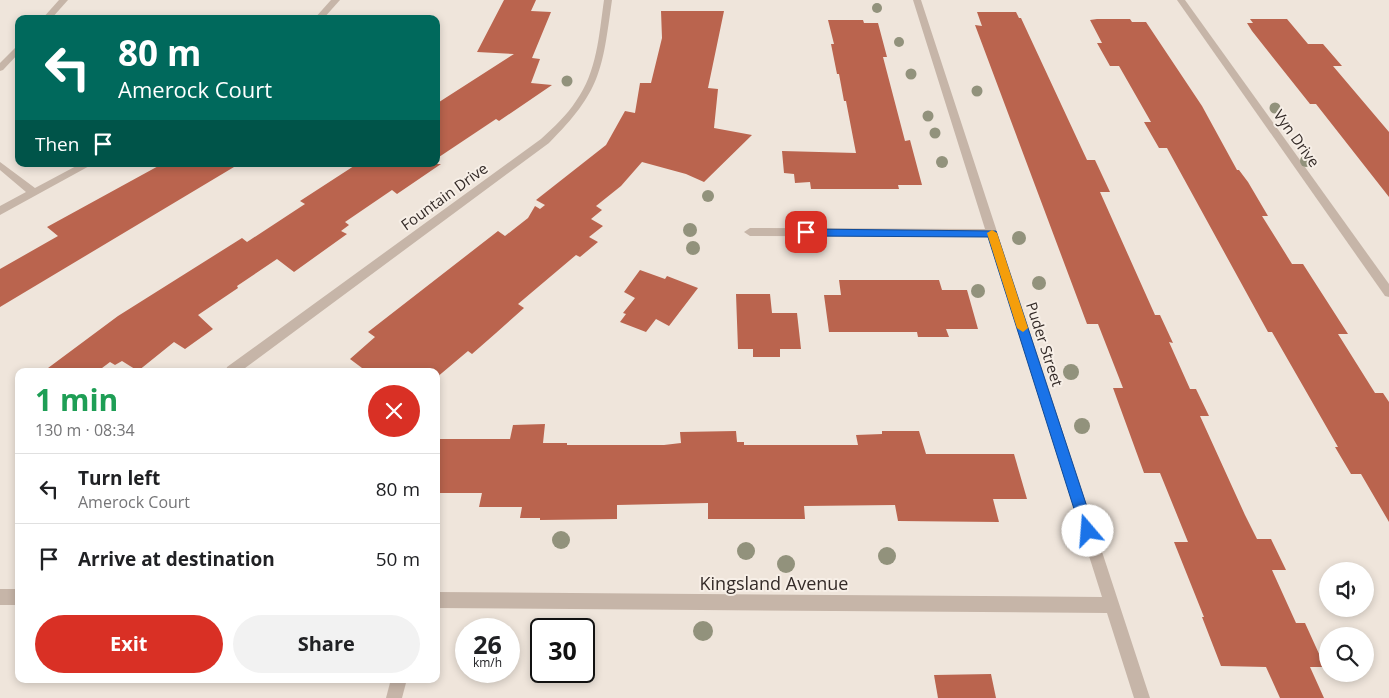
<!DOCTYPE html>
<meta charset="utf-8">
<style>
body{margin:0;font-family:"Open Sans",sans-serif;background:#f2f2f2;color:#202124;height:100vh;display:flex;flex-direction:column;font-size:19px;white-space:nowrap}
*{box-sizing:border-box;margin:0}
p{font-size:16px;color:#757577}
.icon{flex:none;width:28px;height:28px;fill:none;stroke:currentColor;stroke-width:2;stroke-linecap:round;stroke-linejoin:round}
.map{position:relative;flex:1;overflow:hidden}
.drawer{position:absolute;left:15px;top:368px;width:425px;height:315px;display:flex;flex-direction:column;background:#fff;border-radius:10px;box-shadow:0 2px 8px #0003}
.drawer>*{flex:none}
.hud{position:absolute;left:15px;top:15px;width:425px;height:152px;border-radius:10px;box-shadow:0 2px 8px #0003;background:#00695c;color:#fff;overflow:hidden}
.controls{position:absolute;left:1319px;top:562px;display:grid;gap:10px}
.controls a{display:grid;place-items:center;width:55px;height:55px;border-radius:50%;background:#fff;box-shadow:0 2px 8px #0003;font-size:25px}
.speed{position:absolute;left:455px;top:618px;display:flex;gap:10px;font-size:25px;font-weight:700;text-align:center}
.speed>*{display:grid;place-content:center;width:65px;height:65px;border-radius:50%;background:#fff;box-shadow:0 2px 8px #0003;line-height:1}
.speed small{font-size:12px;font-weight:400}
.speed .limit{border:2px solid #111;border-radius:8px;background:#fff;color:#111}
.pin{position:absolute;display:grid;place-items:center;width:42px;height:42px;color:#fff;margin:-21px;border-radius:10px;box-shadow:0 2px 8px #0006}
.me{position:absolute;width:55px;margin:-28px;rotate:342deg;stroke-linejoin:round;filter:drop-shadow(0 0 4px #0008)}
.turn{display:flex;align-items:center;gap:18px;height:105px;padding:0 20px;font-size:22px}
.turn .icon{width:65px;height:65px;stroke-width:2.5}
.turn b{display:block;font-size:35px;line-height:42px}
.then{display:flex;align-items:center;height:48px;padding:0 20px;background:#0003;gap:10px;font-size:19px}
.round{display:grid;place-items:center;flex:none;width:52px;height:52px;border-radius:26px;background:#f2f2f2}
.overview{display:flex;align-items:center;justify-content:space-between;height:85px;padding:0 20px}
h1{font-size:30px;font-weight:700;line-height:38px;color:#1e9e55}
.action{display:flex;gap:10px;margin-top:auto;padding:10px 20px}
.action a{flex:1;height:58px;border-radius:30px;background:#d93025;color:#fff;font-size:20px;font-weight:700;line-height:58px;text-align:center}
.action a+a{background:#f2f2f2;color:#202124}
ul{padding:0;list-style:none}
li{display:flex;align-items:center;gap:15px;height:70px;padding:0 20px;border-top:1px solid #e0e0e0}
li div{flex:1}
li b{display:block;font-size:19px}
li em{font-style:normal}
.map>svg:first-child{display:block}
.building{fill:#ba644e}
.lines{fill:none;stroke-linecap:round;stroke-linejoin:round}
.minor{fill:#c6b5a8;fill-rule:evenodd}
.tree{fill:#92927c}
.route{fill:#1a73e8;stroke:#114b97}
.slow{fill:#f59e0b}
.labels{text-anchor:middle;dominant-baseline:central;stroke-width:4;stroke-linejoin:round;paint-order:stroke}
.street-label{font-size:15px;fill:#342b28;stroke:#f7efe7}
.near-street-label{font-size:18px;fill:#342b28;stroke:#f7efe7}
</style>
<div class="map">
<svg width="1389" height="698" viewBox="0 0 1389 698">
<rect width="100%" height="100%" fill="#efe5db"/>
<g class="building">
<polygon points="504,0 536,0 531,11 551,12 532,58 540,59 531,83 552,85 499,121 496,119 436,159 436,104 514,54 477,52"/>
<polygon points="661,11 724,11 708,88 718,89 714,128 752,135 704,182 686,174 642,162 621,186 596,206 602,210 591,219 603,226 589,237 598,242 580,257 576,255 518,304 524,308 496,333 472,354 468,351 436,378 436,371 366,371 350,359 375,337 368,332 498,231 505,236 528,218 535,206 540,209 545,205 536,200 606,145 625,111 635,113 640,83 651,83 662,38"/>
<polygon points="977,12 1016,12 1019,18 1021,18 1087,160 1095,160 1110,192 1100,192 1155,315 1160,315 1173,343 1169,342 1190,389 1196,389 1209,416 1200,416 1245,515 1257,539 1271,539 1286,570 1272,570 1296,623 1305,623 1325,667 1310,667 1324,698 1280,698 1266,667 1221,666 1202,617 1204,617 1174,542 1188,542 1160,473 1144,473 1113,388 1123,388 1098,324 1087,324 975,25 982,26"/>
<polygon points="1097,19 1130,19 1132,22 1146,22 1202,106 1237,170 1239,170 1248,182 1268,216 1262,216 1292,264 1303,264 1348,334 1338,334 1375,393 1383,393 1389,402 1389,522 1361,474 1351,474 1335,447 1338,447 1272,332 1268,332 1167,148 1159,148 1144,122 1151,122 1119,66 1110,66 1097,43 1102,43 1090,20"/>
<polygon points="1250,19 1287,19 1308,44 1323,44 1342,66 1333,66 1389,132 1389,197 1316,104 1310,104 1252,31 1247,23 1253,23"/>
<polygon points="828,20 863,20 864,23 878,23 887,57 883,57 905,141 910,140 922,185 898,185 899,189 811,189 810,182 795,183 794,174 784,173 782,151 856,153 846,101 844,101 839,74 837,74 831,44 834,44"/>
<polygon points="162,164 239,164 0,307 0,269 58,236 47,227"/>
<polygon points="357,164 441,164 397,194 392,190 345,222 349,225 341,231 347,234 294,272 277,259 237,286 238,288 198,315 213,329 185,349 174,342 138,371 122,361 115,365 110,362 98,371 44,371 118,316 242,238 247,242 305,204 300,201"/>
<polygon points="640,270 665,279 667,276 698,288 669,326 656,319 646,332 620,322 626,314 623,313 635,298 624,292"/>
<polygon points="839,280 939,280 942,290 967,290 978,329 946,329 949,337 918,337 917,332 829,332 824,295 841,295"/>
<polygon points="736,294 770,294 772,313 797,313 801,349 780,349 780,357 753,357 753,349 738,349"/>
<polygon points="545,424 543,443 567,443 567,445 664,445 681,443 680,432 736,431 737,442 744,442 744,445 858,445 856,435 882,434 882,431 919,431 926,454 1014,454 1027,499 993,499 999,522 898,521 895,505 804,506 805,519 708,519 708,503 617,505 617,519 540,520 540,518 520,518 522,507 479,507 482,493 436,493 436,439 510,439 513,425"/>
<polygon points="991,674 996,698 938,698 934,675"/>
</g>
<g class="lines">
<g class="minor">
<polygon points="59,0 68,0 51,19 42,19"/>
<polygon points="331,0 340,0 323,19 314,19"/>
<path d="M 604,0 L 612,0 C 602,71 601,91 549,143 L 241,371 L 226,371 L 227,367 L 541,139 C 554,127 567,115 576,101 C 597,72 599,35 604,0 Z"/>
<polygon points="913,0 921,0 1150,698 1134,698 1107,613 436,608 436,592 1102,597 988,237 750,236 744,232 750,228 985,229"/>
<polygon points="1177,0 1185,0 1389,284 1389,297 1385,296"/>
<polygon points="19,44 19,53 3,70 0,71 0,63"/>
<polygon points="0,162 35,188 80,164 93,164 0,215 0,206 26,192 0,170"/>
<rect x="0" y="589" width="19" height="16"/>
<polygon points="391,679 407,679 402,698 386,698"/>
</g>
</g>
<g class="tree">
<circle cx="877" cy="8" r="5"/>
<circle cx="899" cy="42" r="5"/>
<circle cx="911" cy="74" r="5.5"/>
<circle cx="567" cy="81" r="5.5"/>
<circle cx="977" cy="91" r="5.5"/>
<circle cx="1275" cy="108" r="5.5"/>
<circle cx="928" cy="116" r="5.5"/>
<circle cx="935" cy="133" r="5.5"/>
<circle cx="1306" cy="161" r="6"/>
<circle cx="942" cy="162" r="6"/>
<circle cx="708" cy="196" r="6"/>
<circle cx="690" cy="230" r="7"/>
<circle cx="1019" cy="238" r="7"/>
<circle cx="693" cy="248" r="7"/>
<circle cx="1039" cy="283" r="7"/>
<circle cx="978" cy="291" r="7"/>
<circle cx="1071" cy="372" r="8"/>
<circle cx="1082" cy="426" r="8"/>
<circle cx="561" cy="540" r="9"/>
<circle cx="746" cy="551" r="9"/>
<circle cx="887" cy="556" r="9"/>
<circle cx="786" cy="564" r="9"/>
<circle cx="703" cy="631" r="10"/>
</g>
<polygon class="route" points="806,229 996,231 1095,531 1093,535 1088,537 1083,535 1081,531 988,237 806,236 801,232"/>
<polygon class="slow" points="992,230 997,233 1028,328 1023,332 1017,328 987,233"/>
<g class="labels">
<g class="street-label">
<text transform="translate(1297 138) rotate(54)">Vyn Drive</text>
<text transform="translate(444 196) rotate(-36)">Fountain Drive</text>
<text transform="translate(1045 344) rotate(72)">Puder Street</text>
</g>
<g class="near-street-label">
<text x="774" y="583">Kingsland Avenue</text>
</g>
</g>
</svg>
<div class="controls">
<a><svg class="icon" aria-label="sound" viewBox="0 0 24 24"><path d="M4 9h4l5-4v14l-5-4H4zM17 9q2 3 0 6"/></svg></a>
<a><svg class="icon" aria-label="search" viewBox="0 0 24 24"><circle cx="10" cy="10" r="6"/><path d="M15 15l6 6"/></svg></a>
</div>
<div class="speed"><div>26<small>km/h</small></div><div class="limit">30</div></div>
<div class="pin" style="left:806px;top:232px;background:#d93025"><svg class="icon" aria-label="arrive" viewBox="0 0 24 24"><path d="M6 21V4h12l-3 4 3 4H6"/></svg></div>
<svg class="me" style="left:1088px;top:531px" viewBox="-20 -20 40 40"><circle r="19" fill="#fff"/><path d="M0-13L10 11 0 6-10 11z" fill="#1a73e8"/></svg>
<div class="hud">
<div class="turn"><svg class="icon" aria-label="left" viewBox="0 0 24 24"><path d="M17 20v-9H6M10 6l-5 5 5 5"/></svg><div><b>80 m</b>Amerock Court</div></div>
<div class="then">Then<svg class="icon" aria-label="arrive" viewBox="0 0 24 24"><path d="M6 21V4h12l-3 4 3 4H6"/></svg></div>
</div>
<section class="drawer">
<div class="overview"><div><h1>1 min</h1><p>130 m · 08:34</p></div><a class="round" style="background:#d93025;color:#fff"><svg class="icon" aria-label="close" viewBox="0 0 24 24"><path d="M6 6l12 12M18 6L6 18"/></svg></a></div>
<ul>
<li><svg class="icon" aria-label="left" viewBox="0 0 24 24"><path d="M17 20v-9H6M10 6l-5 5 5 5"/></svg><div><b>Turn left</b><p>Amerock Court</p></div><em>80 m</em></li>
<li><svg class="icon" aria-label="arrive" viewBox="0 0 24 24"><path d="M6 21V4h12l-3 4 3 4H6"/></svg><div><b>Arrive at destination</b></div><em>50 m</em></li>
</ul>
<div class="action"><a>Exit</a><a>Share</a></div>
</section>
</div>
